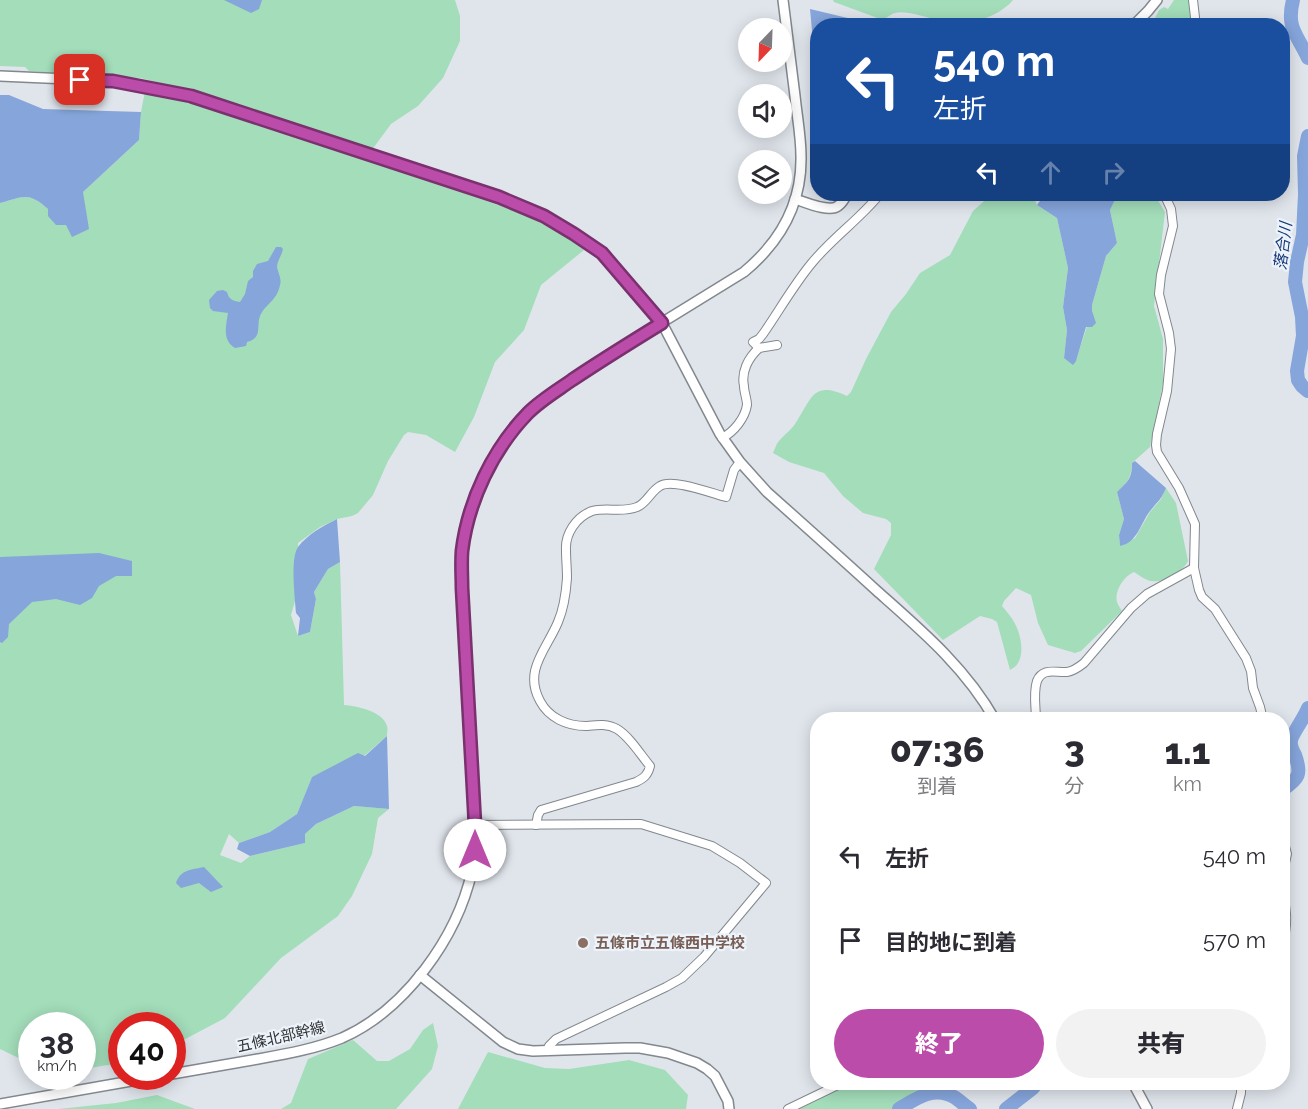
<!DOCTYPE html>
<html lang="ja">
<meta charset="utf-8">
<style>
body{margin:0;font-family:Raleway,"Noto Sans JP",sans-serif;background:#f2f2f3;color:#2b2b33;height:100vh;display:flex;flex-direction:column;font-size:22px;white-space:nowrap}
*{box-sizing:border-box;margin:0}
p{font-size:20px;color:#7c7c81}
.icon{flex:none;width:33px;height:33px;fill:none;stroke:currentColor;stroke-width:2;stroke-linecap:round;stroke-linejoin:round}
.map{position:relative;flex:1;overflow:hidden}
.details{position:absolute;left:810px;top:712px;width:480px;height:378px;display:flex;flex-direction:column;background:#fff;border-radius:24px;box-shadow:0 3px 15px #0003}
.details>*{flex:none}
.guide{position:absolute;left:810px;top:18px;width:480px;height:183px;border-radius:24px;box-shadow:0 3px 15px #0003;background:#1a4fa0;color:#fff;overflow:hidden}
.needle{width:39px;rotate:203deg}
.tools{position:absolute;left:738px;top:18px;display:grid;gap:12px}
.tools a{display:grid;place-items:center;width:54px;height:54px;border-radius:50%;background:#fff;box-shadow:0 3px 15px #0003;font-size:30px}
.speed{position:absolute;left:18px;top:1012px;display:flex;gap:12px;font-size:30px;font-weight:700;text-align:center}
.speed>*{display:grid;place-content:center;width:78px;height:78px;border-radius:50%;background:#fff;box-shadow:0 3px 15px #0003;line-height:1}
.speed small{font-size:15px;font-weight:400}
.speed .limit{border:9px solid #d22;background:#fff;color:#111}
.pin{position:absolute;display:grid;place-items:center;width:51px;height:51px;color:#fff;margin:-26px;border-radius:12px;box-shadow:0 3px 9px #0006}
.me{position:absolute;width:66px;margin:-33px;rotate:0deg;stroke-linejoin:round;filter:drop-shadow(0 0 4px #0008)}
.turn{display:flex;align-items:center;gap:21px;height:126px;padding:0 24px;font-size:27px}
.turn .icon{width:78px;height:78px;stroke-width:2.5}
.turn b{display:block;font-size:42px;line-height:51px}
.lanes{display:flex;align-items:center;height:57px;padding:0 24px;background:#0003;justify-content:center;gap:30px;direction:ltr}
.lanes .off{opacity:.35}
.eta{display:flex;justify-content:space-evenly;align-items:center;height:102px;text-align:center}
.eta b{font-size:36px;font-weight:800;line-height:42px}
.cta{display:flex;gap:12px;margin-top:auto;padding:12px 24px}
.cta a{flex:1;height:69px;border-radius:36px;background:#bb4caa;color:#fff;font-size:24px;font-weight:800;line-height:69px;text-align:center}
.cta a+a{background:#f2f2f3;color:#2b2b33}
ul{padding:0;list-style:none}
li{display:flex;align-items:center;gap:18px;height:84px;padding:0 24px}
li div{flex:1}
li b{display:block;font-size:22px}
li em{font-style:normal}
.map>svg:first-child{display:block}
.green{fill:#a3ddba}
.water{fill:#86a5db}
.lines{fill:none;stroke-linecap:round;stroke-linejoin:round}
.river{stroke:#86a5db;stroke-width:14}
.minor-casing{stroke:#82888e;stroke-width:10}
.tertiary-casing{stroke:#82888e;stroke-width:12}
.minor{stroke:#fff;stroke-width:8}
.tertiary{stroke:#fff;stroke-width:9}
.route-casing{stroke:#7a316e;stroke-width:15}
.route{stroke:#bb4caa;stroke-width:10}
.education-dot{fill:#8d6e63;stroke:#edf3fa;stroke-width:2}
.labels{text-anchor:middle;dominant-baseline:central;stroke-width:4.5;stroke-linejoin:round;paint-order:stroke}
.education-label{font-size:15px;font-weight:bold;fill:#785e54;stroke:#edf3fa;text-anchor:start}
.street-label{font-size:15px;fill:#303234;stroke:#edf3fa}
.water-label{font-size:16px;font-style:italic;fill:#173a7a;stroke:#edf3fa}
</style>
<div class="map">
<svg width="1308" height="1109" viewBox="0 0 1308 1109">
<rect width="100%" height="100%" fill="#e0e5ec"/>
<g class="green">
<path d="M 0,0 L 455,0 L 460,16 L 460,41 L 443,78 L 418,106 L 391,124 L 374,147 L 370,162 L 525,214 L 569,239 L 584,250 L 541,285 L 524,330 L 495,362 L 474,417 L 455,452 L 426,435 L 408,432 L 404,435 L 388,461 L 373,495 L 358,513 L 352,516 L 337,519 L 320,527 L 298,543 L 300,584 L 291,615 L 298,636 L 310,632 L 316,599 L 314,592 L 328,569 L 340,562 L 344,705 C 356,706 383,711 387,726 C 388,729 387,733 387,736 L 364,756 L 312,777 L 297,814 L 270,832 L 239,843 L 229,834 L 220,855 L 241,863 L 250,856 L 305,843 L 305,834 L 316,824 L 354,806 L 389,809 L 378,818 L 372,854 L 352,896 L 338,916 L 281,958 L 225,1018 L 174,1045 L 173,1048 L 172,1026 L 122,1026 L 121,1063 L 83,1069 L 82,1026 L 32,1026 L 31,1064 L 0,1049 L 0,203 C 23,197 28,191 48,209 L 83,192 L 139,140 L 141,112 L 145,91 L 175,97 L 176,87 L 140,78 L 29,71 L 25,67 L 0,66 Z"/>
<path d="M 833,0 L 1013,0 C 997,19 965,27 940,21 C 929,18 905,10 895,13 C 891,14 886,18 883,20 L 834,2 Z"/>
<polygon points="1174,0 1189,0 1192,13 1190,25 1151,26 1159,10 1164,7 1168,9"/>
<path d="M 992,194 L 1034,194 L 1033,196 L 1037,205 L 1057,218 L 1068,268 L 1063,307 L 1067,330 L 1064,358 L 1076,360 L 1092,311 L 1092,305 L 1106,256 L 1117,243 L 1110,210 L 1118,194 L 1154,194 L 1165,212 L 1154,306 L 1163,339 L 1163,383 L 1150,447 L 1132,463 C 1131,479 1128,481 1117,492 L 1124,519 L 1119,535 L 1120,546 L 1135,538 L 1150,512 L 1161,499 L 1166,488 L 1176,503 L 1188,561 C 1182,573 1165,583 1151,581 C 1145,580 1139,575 1134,572 C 1124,576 1114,591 1117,602 C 1118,605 1120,608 1122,611 L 1081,651 L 1075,653 L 1048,645 L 1038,623 L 1031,595 L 1016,588 L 1004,601 L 1002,606 C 1006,611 1011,616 1014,622 C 1022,635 1027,663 1010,670 L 997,622 L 992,619 L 980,616 L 943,640 L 874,569 L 891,535 L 891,523 L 886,519 L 863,513 L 843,496 L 824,473 L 789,462 L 773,453 C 775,449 776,444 779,441 C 784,435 791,430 795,424 C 812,399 812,380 847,396 L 851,392 L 866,359 L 891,312 L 906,294 L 920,273 L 950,255 L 973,211 Z"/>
<polygon points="433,1023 438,1046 432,1069 396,1109 281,1109 291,1103 308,1059 353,1040 377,1061 389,1061 410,1049 423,1030"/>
<polygon points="488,1052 545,1068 569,1069 629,1060 665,1070 688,1095 686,1109 458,1109"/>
<polygon points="848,1083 920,1083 919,1089 912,1098 893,1109 783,1109 819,1096"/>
<polygon points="157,1095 195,1109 58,1109 116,1103"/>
</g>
<g class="water">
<polygon points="224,0 262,0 259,9 251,13"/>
<polygon points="810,9 877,25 818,26 817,84"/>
<path d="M 0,95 L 9,95 L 43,109 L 141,112 L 139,140 L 83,192 L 89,229 L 72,237 L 66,225 L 56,225 L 48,216 L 48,209 C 28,191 23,197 0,203 Z"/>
<polygon points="1045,194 1118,194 1110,210 1117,243 1106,256 1092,305 1092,311 1096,323 1092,327 1086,327 1076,361 1073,365 1064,358 1067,330 1063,307 1068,268 1057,218 1037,205"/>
<path d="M 276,247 L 281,247 L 283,249 C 282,255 277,261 277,267 C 278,273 282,279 280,285 C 277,301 265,304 260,316 C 256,327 263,338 247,342 L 246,346 L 235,348 C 222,340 226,326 228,313 L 213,311 L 210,308 L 209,300 L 217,291 L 223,290 L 227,292 C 229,299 232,301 240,302 L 245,294 L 248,281 L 253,277 L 253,271 L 257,264 L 268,261 Z"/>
<path d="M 1135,461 L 1166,488 C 1161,500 1158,501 1150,511 C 1140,524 1138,542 1120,546 L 1119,535 L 1124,519 L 1117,492 C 1128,481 1132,479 1132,463 Z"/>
<path d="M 337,519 L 340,562 L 328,569 L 314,592 L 316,599 L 310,632 L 298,636 L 300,618 L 296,613 C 295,598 290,558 298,547 C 308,534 323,526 337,519 Z"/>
<polygon points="99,553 132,561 132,576 116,576 99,586 92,598 80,605 56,599 32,602 9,624 8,637 2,643 0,642 0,557"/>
<polygon points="387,736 389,809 354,806 316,824 305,834 305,843 250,856 237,849 239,843 270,832 297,814 312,777 358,753 365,756"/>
<path d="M 204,867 L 223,887 L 211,892 L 199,883 L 181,888 L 176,883 C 181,869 191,870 204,867 Z"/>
</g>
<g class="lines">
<g class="river">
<path d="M 1293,0 C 1286,28 1297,34 1308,58"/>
<polyline points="1308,136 1304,156 1305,194 1303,235 1297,262 1295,282 1302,317 1303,336 1297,371 1298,380 1302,386 1308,391"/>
<path d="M 1282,790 C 1299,779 1302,774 1295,755 C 1293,751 1290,746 1291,741 C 1291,735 1305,717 1308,708"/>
<path d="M 899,1109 C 915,1099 934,1085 954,1097 C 959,1100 964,1105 970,1109"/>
<polyline points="1006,1109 1033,1088 1037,1083"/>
</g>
<defs>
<g id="minor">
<polyline points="1193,0 1196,26"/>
<polyline points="1164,194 1171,209 1173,226 1161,275 1159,294 1169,333 1171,349 1167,391 1157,434 1156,445 1157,452 1179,488 1195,524 1194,568 1199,590 1202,597 1215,609 1246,658 1251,671 1253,688 1260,707 1263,720"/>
<path d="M 759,348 L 753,342 L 759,339 L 763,334 C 779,311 793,286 811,264 C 832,238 860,219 880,194"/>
<path d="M 722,438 C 734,432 745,418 747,405 C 747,399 744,392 744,386 C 741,372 748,358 759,348 L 777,345"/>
<path d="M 1036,720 C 1036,708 1033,693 1037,681 C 1043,667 1056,673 1067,672 C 1074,671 1079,667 1084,663 L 1131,608 L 1147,594 L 1194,568"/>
<polyline points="475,825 641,824 712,846 740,863 766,883 704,957 682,978 666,987 556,1039 549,1046 547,1051"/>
<path d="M 536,825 L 538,815 L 541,810 L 636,782 C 644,778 648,775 650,766 C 640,754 630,737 617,729 C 607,723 596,725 586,726 C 567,726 549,718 540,701 C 523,670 547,649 558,622 C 564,608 566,593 567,578 C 567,568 566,559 566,550 C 565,534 576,517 592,511 C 606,507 623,513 637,507 C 647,503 650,492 660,486 C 672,478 711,493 726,497 L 734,470 L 740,462"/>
<polyline points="1282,835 1287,854 1282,877"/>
<path d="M 1282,888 C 1286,909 1289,923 1282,945"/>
<polyline points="788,1109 842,1083"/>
<polyline points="1237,1109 1241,1093 1241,1083"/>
</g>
<g id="tertiary">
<polyline points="1133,26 1148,11 1157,0"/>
<path d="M 0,76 L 113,81 L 191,96 L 499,197 L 544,216 L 575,234 L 602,253 L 662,323 L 720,434 L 740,462 L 767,492 C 804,525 841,558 877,591 C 921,630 966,668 995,720"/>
<path d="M 795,199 C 805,202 829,213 838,206 C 842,203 845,198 847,194"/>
<polyline points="420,975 503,1042 518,1049 533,1051 625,1048 640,1048 668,1053 697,1063 707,1069 715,1076 728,1101 729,1109"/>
<path d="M 172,1074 C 201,1069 229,1064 258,1059 C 286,1054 315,1049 342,1038 C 405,1010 457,938 472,871 C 475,856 475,841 475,825 L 462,588 L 462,552 L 467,526 L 476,498 L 490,463 L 515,427 L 530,411 L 553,393 L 606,357 L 744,272 C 780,242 802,203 801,156 C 801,136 797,116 795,96 C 791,64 787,32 783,0"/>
<polyline points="1133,1083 1147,1109"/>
<polyline points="0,1104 154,1077"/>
</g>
</defs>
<use href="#minor" class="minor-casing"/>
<use href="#tertiary" class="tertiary-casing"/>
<use href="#minor" class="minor"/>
<use href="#tertiary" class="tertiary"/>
</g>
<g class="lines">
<defs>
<path id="route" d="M 80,80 L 113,81 L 191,96 L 499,197 L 544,216 L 574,234 L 602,253 L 662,323 C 631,342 602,360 572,380 C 558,390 541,400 528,413 C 493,449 468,501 462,551 C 461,563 462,576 462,588 L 475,825 L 475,850"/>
</defs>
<use href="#route" class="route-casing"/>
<use href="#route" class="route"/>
</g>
<circle class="education-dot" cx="583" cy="943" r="6"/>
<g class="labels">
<g class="education-label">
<text x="595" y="943">五條市立五條西中学校</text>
</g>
<g class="street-label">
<text transform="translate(281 1037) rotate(-13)">五條北部幹線</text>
</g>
<g class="water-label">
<text transform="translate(1283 246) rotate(-83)">落合川</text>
</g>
</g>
</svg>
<div class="tools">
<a><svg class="needle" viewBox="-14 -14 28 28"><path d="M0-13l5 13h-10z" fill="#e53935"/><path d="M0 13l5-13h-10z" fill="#7c7c81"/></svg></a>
<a><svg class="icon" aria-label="sound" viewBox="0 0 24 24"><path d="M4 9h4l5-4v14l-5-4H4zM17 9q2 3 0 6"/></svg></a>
<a><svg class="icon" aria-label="layers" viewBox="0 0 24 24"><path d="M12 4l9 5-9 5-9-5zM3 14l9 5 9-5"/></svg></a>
</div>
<div class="speed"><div>38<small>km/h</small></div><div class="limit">40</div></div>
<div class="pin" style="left:80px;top:80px;background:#d93025"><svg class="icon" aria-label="arrive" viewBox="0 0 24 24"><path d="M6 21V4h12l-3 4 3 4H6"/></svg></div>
<svg class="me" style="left:475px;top:850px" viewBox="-20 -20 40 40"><circle r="19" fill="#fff"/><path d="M0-13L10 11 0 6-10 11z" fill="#bb4caa"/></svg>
<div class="guide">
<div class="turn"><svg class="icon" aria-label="left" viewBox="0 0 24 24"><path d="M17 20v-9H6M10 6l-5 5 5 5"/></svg><div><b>540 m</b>左折</div></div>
<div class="lanes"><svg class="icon" aria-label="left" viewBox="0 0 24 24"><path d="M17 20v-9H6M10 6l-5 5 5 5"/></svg><svg class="icon off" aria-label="ahead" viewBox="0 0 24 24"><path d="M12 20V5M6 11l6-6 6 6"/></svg><svg class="icon off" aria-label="right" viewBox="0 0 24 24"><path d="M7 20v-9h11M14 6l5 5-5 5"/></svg></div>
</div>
<section class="details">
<div class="eta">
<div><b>07:36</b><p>到着</p></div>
<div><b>3</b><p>分</p></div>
<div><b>1.1</b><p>km</p></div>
</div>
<ul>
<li><svg class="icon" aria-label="left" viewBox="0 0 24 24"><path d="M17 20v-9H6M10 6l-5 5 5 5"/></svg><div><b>左折</b></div><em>540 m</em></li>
<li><svg class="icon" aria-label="arrive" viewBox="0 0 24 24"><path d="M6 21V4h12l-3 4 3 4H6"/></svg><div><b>目的地に到着</b></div><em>570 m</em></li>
</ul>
<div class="cta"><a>終了</a><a>共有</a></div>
</section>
</div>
